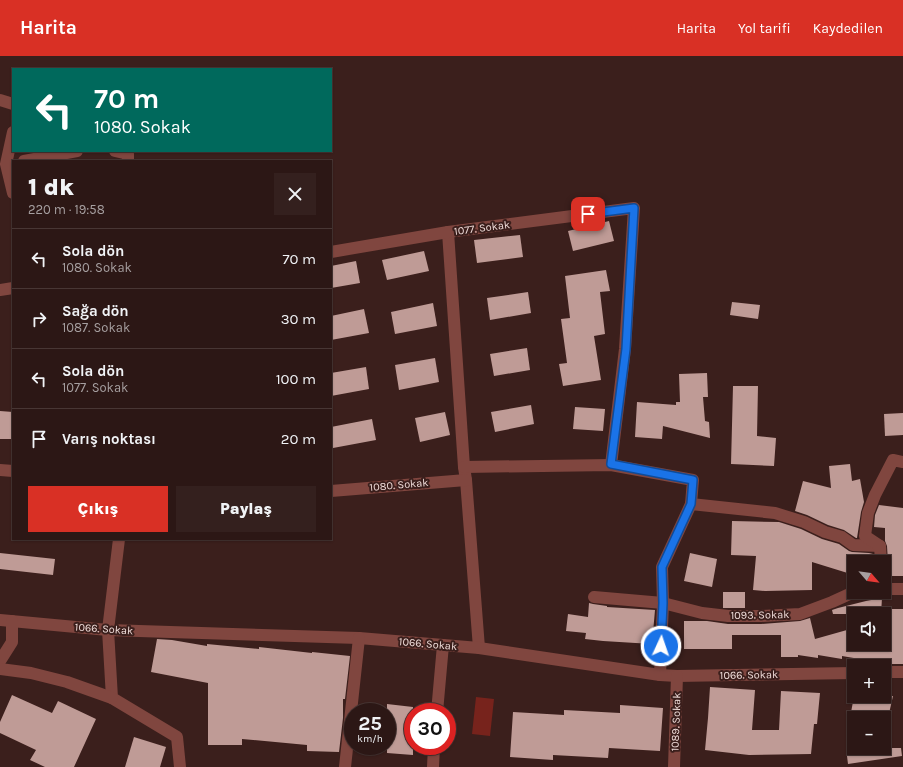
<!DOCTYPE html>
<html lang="tr">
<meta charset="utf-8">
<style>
body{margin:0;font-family:Karla,sans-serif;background:#34201e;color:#f1f3f6;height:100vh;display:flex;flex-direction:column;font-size:15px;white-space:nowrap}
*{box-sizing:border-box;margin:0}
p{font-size:13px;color:#a69fa0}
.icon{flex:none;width:22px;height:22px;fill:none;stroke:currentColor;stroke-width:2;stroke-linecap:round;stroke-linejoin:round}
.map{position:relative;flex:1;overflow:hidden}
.details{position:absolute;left:12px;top:104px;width:320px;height:380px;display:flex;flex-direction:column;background:#2c1715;border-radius:0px;box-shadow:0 1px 3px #0004,0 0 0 1px #483634}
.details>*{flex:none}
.guide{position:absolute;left:12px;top:12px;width:320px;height:84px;border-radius:0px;box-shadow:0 1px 3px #0004,0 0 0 1px #483634;background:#00695c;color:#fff;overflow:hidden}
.needle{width:26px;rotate:118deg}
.tools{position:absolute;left:847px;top:499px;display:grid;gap:8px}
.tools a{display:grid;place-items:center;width:44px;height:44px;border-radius:0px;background:#2c1715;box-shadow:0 1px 3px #0004,0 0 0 1px #483634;font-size:20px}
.speed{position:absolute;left:344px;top:647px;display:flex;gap:8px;font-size:20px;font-weight:700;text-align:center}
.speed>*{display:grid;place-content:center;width:52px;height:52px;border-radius:50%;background:#2c1715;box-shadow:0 1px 3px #0004,0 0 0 1px #483634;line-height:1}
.speed small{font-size:10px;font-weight:400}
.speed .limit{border:6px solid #d22;background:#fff;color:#111}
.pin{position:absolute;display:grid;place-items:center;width:34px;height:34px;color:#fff;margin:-17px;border-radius:8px;box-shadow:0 2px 6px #0006}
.me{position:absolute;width:44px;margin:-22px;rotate:3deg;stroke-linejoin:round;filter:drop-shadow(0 0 3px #0008)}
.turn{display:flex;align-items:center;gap:14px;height:84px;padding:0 16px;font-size:18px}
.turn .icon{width:52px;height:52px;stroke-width:2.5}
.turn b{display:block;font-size:28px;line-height:34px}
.round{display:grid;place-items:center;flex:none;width:42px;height:42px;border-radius:0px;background:#34201e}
.summary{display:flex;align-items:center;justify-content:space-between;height:68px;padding:0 16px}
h1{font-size:24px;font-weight:800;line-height:30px}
.cta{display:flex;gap:8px;margin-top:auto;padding:8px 16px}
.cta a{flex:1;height:46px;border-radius:0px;background:#d93025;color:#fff;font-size:16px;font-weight:800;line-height:46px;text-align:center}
.cta a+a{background:#34201e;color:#f1f3f6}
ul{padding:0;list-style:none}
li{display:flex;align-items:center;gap:12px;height:60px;padding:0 16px;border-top:1px solid #483634}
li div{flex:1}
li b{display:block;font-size:15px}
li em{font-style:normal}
header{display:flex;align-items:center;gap:24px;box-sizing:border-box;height:56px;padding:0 20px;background:#d93025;color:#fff}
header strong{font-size:19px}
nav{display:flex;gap:22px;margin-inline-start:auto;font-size:14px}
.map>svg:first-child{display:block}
.water{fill:#77231c}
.building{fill:#bf9b96}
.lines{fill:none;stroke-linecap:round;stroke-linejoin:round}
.minor{stroke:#80463f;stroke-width:12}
.route-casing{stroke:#114b97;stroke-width:10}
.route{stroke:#1a73e8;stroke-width:7}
.labels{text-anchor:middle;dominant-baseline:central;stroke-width:4;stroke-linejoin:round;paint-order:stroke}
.street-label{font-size:11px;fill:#f0ddda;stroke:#3b1f1c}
</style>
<header>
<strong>Harita</strong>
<nav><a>Harita</a><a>Yol tarifi</a><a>Kaydedilen</a></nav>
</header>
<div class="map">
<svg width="903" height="711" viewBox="0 0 903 711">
<rect width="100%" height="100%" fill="#3b1f1c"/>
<polygon class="water" points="476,641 494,643 490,680 472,678"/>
<g class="building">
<polygon points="609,165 614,185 573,195 568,175"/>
<polygon points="520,179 523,201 477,207 474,184"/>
<polygon points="424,195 429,215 387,224 382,204"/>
<polygon points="356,205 360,227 331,232 331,210"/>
<polygon points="606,214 610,235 600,236 605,278 594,280 601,324 563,330 559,308 567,307 561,263 570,262 565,220"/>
<polygon points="528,236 531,257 490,264 487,242"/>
<polygon points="732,246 760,249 758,263 730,259"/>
<polygon points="433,247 437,270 395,278 391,256"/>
<polygon points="364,253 369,277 331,284 331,260"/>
<polygon points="527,292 530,314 494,320 490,298"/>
<polygon points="435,302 439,326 399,334 395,309"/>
<polygon points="366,311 369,333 331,340 331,317"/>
<polygon points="707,317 708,341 703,341 705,365 709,366 710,382 663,370 662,383 635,381 637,346 676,349 676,346 680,346 679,318"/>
<polygon points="733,330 758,330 757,380 776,382 774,410 731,408"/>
<polygon points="531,349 534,368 495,376 491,356"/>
<polygon points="575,351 605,353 603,375 573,373"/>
<polygon points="0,355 13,356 13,383 0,383"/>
<polygon points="445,356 450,379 420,386 415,362"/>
<polygon points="903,357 903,379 885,380 884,358"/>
<polygon points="372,363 376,384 333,392 331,380 331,371"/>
<polygon points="850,408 852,425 860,423 864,446 861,456 857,482 856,482 844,474 828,469 807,459 795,455 803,425 831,432 829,410"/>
<polygon points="879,449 903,452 903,520 885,520 885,512 888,510 888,506 887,490 885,485 885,472 874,471 875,459"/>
<polygon points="732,465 779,466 801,473 822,483 839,488 849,495 852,496 869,497 873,498 873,506 854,506 854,519 812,506 812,534 765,535 753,534 756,500 731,499"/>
<polygon points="0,497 55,503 53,519 0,513"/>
<polygon points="690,497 717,503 712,531 684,525"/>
<rect x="723" y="536" width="22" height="16"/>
<polygon points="882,542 881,558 833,558 832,554 838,552 866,545"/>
<polygon points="589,547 593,548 607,550 607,551 655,554 652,588 603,585 585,583 586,577 566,575 568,558 588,561"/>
<polygon points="890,553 903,553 903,608 889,608 842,600 842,603 818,599 818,602 798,599 798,601 781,601 781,579 732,579 732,593 684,593 684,565 707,565 728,568 761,568 800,565 810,562 815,583 854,572 854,588 863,588 890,592"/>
<polygon points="157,583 172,584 207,590 207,588 259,593 259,591 312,597 312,596 350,600 345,643 343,643 343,662 339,696 307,695 307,689 242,683 242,689 208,689 208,627 151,616"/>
<polygon points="710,631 755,634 752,674 779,674 781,635 820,637 817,668 814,668 811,698 749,699 705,694 708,662"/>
<polygon points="12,639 52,657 58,645 96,663 74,711 45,711 30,704 36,694 0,677 0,666"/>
<polygon points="854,640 893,640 888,662 850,662"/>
<polygon points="387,648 413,651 413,699 387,697"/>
<polygon points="620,649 663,652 660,695 609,692 608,702 553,699 553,704 510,701 513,656 564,659 564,654 620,657"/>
<polygon points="134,681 166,691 160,711 125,711"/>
<polygon points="846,692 901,692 902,700 848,708"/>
</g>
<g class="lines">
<g class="minor">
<polyline points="0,44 13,48"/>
<polyline points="13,76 6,108 13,137"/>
<polyline points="115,95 128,98 128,105"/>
<polyline points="24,105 77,95"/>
<polyline points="448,176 464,411 466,424 479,592"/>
<polyline points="331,196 448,176 634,152 625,293 611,409"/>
<polyline points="0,234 13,232"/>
<polyline points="464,411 611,409 693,424 691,448 662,511 663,547 660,619"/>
<polyline points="0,414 13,415"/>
<polyline points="331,435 466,424"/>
<polyline points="691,448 775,457 804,466 825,476 842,481 853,489 880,490"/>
<polyline points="119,483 108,574 112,642 177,681 180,711"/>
<polyline points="881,506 880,490 865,480 868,457 875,439 893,404 903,406"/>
<polyline points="884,533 903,533"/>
<polyline points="594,541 663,547 702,557 728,560 761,560 800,558 832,546 854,536"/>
<polyline points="0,564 108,574 359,582 479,592 660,619 677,620 854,617"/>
<polyline points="0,605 12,586 12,565"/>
<polyline points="0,613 31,617 67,626 112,642"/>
<polyline points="884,616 903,616"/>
<polyline points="437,656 443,589"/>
<polyline points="345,711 359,582"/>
<polyline points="433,711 434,690"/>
<polyline points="674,711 677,620"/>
</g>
</g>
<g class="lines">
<defs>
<polyline id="route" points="588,158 634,152 626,293 611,408 693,424 691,448 662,511 663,547 661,590"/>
</defs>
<use href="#route" class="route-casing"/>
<use href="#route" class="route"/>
</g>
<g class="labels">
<g class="street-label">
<text transform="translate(482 172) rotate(-7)">1077. Sokak</text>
<text transform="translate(399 429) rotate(-5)">1080. Sokak</text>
<text transform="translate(760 559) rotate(-1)">1093. Sokak</text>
<text transform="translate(104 573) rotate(4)">1066. Sokak</text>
<text transform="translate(428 588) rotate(5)">1066. Sokak</text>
<text transform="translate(749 619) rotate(-1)">1066. Sokak</text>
<text transform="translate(676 666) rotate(-88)">1089. Sokak</text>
</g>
</g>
</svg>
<div class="tools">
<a><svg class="needle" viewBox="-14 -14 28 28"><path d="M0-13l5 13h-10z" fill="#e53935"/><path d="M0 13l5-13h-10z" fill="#a69fa0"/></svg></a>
<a><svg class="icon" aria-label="sound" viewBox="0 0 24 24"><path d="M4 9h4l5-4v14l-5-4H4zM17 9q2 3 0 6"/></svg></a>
<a>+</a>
<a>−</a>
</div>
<div class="speed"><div>25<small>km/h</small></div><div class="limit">30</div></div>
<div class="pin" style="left:588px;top:158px;background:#d93025"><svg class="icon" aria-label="arrive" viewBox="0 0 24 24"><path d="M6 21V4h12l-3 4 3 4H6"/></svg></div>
<svg class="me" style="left:661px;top:590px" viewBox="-20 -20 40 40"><circle r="17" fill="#1a73e8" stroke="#fff" stroke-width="3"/><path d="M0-11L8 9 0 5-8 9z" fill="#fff"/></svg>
<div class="guide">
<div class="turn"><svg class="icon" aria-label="left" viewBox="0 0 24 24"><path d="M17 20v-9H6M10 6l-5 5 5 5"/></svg><div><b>70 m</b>1080. Sokak</div></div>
</div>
<section class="details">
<div class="summary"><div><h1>1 dk</h1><p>220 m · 19:58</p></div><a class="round"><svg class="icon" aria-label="close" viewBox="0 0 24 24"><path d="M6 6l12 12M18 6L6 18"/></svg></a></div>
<ul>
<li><svg class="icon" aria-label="left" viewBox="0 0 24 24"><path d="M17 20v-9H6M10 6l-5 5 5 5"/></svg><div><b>Sola dön</b><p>1080. Sokak</p></div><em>70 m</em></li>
<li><svg class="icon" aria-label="right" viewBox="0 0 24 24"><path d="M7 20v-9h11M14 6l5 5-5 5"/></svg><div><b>Sağa dön</b><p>1087. Sokak</p></div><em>30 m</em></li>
<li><svg class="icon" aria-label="left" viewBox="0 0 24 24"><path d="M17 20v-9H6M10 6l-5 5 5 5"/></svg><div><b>Sola dön</b><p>1077. Sokak</p></div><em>100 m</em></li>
<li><svg class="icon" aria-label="arrive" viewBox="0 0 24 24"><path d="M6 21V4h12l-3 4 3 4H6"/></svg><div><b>Varış noktası</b></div><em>20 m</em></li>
</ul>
<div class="cta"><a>Çıkış</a><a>Paylaş</a></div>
</section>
</div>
